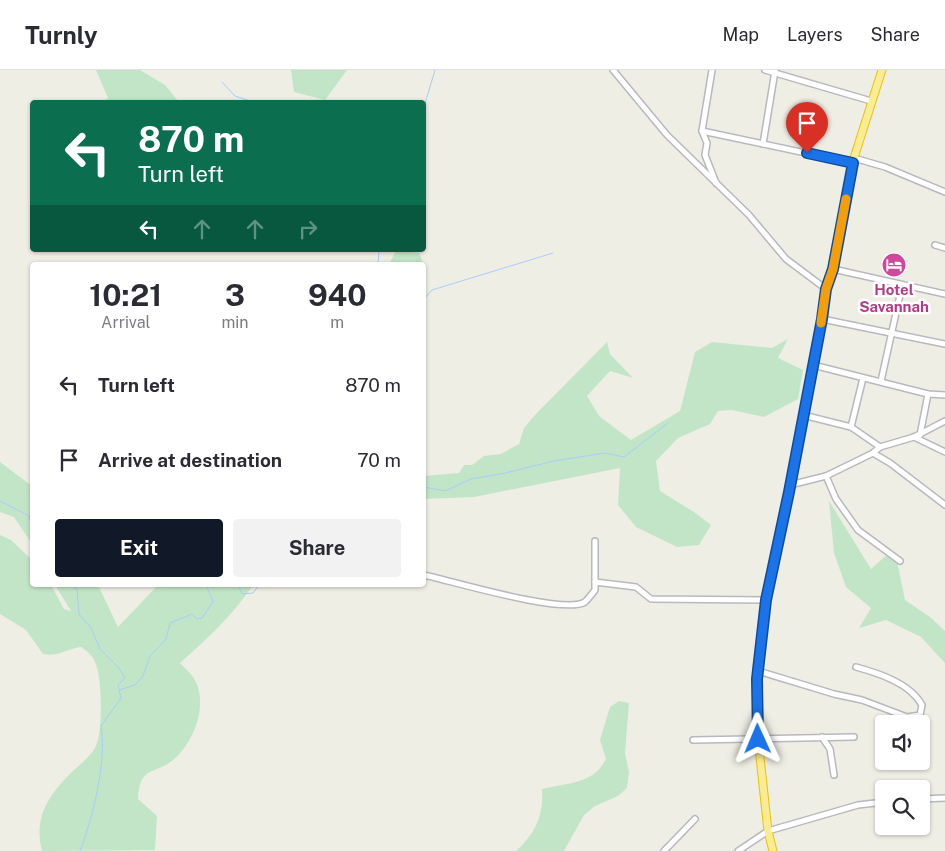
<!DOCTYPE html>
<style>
body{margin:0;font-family:"Public Sans",sans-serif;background:#f2f2f3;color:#2b2b33;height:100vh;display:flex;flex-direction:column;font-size:19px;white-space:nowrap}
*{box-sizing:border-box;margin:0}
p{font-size:16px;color:#7c7c81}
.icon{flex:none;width:28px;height:28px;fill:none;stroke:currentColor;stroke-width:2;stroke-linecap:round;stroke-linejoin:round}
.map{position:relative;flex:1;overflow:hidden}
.panel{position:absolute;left:30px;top:192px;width:396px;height:325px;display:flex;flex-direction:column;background:#fff;border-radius:5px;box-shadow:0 1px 4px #0004}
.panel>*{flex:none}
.top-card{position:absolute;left:30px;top:30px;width:396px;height:152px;border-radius:5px;box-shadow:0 1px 4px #0004;background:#0b6e4f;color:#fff;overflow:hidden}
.tools{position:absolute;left:875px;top:645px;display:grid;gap:10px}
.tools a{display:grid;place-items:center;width:55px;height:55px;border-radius:5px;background:#fff;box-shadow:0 1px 4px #0004;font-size:25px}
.pin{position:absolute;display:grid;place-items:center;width:42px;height:42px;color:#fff;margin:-51px -21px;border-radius:50% 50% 50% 0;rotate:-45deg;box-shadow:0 0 5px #0007}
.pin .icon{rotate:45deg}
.me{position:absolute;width:55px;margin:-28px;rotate:359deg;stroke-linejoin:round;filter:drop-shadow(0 0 4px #0008)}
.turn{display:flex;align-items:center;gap:18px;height:105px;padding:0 25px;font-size:22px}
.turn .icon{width:65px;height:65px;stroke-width:2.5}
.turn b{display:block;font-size:35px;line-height:42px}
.lanes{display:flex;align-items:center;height:48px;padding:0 25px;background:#0003;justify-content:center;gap:25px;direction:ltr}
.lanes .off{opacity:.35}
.eta{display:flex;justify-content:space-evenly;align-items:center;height:85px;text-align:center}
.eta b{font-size:30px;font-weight:700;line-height:35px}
.button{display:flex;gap:10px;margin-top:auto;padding:10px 25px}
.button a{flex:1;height:58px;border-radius:5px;background:#111827;color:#fff;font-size:20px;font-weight:700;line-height:58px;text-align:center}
.button a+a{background:#f2f2f3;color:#2b2b33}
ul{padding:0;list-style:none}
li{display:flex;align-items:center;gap:15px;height:75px;padding:0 25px}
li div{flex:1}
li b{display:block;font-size:19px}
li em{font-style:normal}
header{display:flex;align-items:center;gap:30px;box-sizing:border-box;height:70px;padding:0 25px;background:#fff;border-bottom:1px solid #e1e1e2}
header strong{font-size:24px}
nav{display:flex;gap:28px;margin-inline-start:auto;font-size:18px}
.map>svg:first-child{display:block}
.green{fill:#c3e5c7}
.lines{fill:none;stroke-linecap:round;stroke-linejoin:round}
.stream{stroke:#a8cdfc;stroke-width:1}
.minor-casing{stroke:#b7b9be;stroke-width:8}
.highway-casing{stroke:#ecc008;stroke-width:9}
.minor{stroke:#fff;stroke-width:5}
.highway{stroke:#f9ec92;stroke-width:7}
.route-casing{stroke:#114b97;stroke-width:12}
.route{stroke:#1a73e8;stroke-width:9}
.slow{stroke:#f59e0b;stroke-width:9}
.labels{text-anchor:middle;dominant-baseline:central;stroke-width:5;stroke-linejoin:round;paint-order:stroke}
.hotel-label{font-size:15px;font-weight:bold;fill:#b23c85;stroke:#fff}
</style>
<header>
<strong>Turnly</strong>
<nav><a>Map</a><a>Layers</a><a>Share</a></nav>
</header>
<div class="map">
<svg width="945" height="781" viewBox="0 0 945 781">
<rect width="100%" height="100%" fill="#efeee5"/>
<g class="green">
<polygon points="96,0 140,0 165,15 179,32 103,32 108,28"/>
<polygon points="291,0 347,0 325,30 294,22"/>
<polygon points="396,180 419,183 424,195 389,195"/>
<polygon points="788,269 778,288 803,300 798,329 764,347 732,340 718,341 710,354 678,368 656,391 660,421 694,442 711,455 699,475 677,477 636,457 618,435 620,398 474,427 424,429 424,406 459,403 464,395 472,395 484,386 501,384 519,374 524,358 535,345 607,272 610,284 633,308 610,301 587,326 599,346 631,370 680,341 695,282 712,272 772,278"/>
<polygon points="0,392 32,416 32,474 14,447 0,442"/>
<polygon points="829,431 871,499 890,482 897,491 905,530 930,547 945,561 945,593 921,567 886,550 859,558 871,538 846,517 834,483"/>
<path d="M 0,465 L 11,470 L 32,490 L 32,515 L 51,515 L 64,539 L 71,541 L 55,515 L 98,515 L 118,557 L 158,515 L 253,515 C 232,546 207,569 180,593 C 184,598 190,602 193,607 C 210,632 194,673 173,690 C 153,706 140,695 138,729 L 157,746 L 155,780 L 42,781 C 33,746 50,723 74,700 C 81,694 90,686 95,678 C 103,664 102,614 97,598 C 95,588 89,582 81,577 C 66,579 59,587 43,584 L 26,560 L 0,544 Z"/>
<path d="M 619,631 L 629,633 L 625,683 L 629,702 L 627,718 L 618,726 L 595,736 L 584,745 L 564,781 L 516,781 C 535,764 544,745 542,719 C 567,713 594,714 606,689 L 600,670 L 610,637 Z"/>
</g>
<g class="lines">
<g class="stream">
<polyline points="222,12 235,26 253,32"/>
<polyline points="424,37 435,0"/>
<polyline points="378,195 379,180"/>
<polyline points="424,229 432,220 553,183"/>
<polyline points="424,417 445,421 471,409 501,404 554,391 605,383 624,387 668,353"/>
<polyline points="0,431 29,446 32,456"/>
<polyline points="73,515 77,520 79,544 91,558 100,579 119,598 125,608 118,615 119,619"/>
<polyline points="238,515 242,524 253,523 259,515"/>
<path d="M 80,781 C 93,747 107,691 101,656 L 121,628 L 119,620 L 135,615 L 143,606 L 150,586 L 166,569 L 170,553 L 192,544 L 197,549 L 202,548 L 213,532 L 206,515"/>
</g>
<defs>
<g id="minor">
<polyline points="613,0 667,65 749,145 786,189 826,219"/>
<polyline points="712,0 702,61 707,73 705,85 716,113"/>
<polyline points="765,0 871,31"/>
<polyline points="702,61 853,93"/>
<polyline points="763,74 775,1"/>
<polyline points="854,88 885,97 945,122"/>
<polyline points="935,175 945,178"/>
<polyline points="833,199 945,224"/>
<polyline points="822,249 945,274"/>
<polyline points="813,295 928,324 945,325"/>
<polyline points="881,311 902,216"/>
<polyline points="803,345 851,357 880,377"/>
<polyline points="851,357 863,308"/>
<polyline points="920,365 928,324"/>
<polyline points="914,367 945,382"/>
<polyline points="873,383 890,393 945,435"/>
<polyline points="826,406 836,429 858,460 900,491"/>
<polyline points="790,415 826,406 873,383 880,377 914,367 945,351"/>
<path d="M 424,505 C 452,511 564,545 585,532 C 588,529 592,524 595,520 L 595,471"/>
<polyline points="595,512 636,517 651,529 766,530"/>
<path d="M 758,601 L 834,624 L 862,630 L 907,647 L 920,645 L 922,635 C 910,613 878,603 856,597"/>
<polyline points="822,667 830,679 834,705"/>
<polyline points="693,670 854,667"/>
<polyline points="921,729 945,728"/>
<polyline points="664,781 695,749"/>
<polyline points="738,781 768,761 858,735 884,732"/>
</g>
<polyline id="highway" points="773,781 768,761 758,669 757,609 766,530 789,422 822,249 826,219 833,199 854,88 882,0"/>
</defs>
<use href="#minor" class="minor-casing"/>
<use href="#highway" class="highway-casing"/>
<use href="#minor" class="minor"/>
<use href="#highway" class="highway"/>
</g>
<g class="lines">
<defs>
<polyline id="route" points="758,669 757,609 766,530 789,422 822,249 826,219 833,199 853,93 807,83"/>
</defs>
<use href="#route" class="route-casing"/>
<use href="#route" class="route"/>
<polyline class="slow" points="821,253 826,219 833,199 846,129"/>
</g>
<defs>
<symbol id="hotel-disc" viewBox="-11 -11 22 22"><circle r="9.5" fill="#d1479c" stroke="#fff"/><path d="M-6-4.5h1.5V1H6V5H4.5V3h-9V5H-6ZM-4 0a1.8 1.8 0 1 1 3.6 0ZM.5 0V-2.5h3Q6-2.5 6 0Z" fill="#fff"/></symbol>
</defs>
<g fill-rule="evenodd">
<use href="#hotel-disc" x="880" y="181" width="28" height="28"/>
</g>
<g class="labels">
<g class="hotel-label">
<text x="894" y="219">Hotel<tspan x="894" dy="17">Savannah</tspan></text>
</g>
</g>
</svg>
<div class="tools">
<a><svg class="icon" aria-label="sound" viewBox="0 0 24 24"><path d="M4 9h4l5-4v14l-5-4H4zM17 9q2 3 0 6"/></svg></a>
<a><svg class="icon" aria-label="search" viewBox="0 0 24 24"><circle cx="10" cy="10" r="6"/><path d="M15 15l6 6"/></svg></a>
</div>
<div class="pin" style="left:807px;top:83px;background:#d93025"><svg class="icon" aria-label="arrive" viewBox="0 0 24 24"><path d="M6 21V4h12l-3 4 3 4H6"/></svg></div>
<svg class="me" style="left:758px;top:669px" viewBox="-20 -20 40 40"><path d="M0-17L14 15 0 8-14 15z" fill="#1a73e8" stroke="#fff" stroke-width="4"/></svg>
<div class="top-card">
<div class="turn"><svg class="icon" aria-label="left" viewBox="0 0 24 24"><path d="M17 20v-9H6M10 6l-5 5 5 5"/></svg><div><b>870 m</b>Turn left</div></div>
<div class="lanes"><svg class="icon" aria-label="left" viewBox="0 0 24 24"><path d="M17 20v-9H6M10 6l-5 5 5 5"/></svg><svg class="icon off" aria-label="ahead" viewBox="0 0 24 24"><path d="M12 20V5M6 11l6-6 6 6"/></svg><svg class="icon off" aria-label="ahead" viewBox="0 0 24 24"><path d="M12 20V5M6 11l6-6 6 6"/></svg><svg class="icon off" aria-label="right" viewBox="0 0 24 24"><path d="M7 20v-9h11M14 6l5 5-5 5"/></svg></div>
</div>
<section class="panel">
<div class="eta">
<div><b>10:21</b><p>Arrival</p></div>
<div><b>3</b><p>min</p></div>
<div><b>940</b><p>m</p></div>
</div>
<ul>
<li><svg class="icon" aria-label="left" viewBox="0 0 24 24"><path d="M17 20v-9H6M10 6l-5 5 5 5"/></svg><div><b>Turn left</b></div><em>870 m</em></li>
<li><svg class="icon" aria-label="arrive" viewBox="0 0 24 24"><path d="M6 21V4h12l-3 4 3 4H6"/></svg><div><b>Arrive at destination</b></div><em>70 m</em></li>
</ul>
<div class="button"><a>Exit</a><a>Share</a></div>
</section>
</div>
